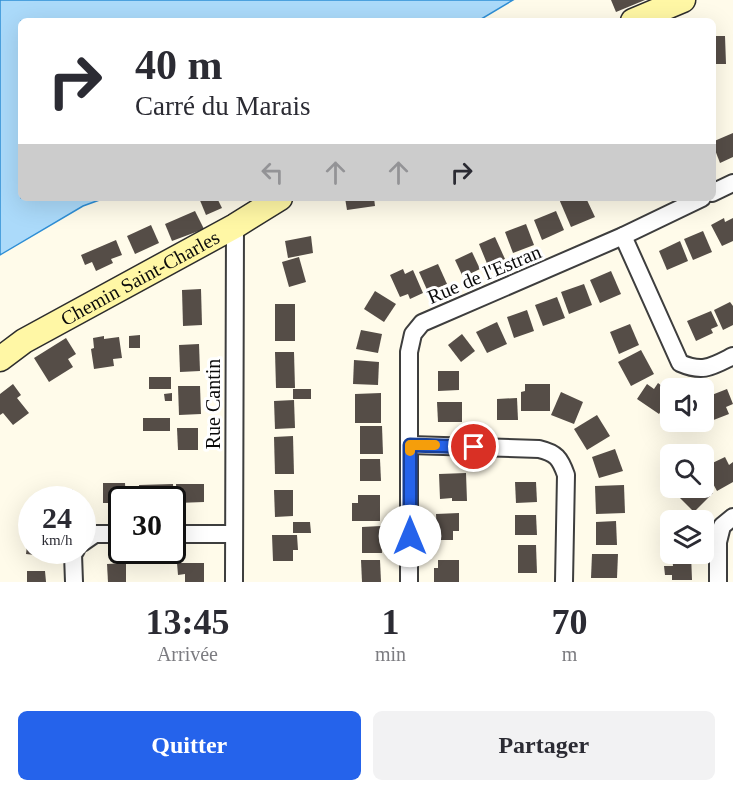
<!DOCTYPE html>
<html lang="fr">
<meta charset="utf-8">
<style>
body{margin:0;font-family:Georgia,serif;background:#f2f2f3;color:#2b2b33;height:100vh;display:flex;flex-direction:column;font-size:22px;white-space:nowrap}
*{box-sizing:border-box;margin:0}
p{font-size:20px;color:#7c7c81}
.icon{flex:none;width:33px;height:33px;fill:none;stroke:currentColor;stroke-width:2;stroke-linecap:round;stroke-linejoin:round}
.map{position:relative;height:582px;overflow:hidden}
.sheet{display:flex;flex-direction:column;background:#fff;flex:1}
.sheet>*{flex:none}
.banner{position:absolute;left:18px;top:18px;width:698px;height:183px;border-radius:9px;box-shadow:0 6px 24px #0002;background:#fff;color:#2b2b33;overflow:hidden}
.fabs{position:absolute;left:660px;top:378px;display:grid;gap:12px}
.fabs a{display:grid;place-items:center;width:54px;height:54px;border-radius:9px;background:#fff;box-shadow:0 6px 24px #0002;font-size:30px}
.speed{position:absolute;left:18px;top:486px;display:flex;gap:12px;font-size:30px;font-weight:700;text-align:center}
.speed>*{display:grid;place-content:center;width:78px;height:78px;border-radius:50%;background:#fff;box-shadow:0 6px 24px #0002;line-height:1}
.speed small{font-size:15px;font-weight:400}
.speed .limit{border:3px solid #111;border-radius:9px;background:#fff;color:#111}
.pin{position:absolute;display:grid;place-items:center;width:51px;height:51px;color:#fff;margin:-26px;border:3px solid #fff;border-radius:50%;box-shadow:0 2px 6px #0007}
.me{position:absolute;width:66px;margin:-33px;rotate:0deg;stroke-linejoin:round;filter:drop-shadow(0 0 4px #0008)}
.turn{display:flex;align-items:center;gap:21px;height:126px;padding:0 18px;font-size:27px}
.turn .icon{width:78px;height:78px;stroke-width:2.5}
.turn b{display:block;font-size:42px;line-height:51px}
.lanes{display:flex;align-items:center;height:57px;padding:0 18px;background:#0003;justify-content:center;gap:30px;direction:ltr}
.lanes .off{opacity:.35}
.eta{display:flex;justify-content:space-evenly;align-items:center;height:102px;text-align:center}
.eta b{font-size:36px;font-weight:700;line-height:42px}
.primary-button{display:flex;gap:12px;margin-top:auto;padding:12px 18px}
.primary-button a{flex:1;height:69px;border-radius:9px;background:#2563eb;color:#fff;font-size:24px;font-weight:700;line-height:69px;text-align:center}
.primary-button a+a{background:#f2f2f3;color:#2b2b33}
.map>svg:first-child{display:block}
.water{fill:#abdafa;stroke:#2e8ed5;stroke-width:1.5}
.building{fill:#554d47}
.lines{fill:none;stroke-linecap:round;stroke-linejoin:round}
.minor-casing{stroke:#3e3e3e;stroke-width:20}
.secondary-casing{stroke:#2d2d2d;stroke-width:27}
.minor{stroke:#fff;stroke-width:16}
.secondary{stroke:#fff7a5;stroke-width:24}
.route-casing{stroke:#184099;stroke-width:15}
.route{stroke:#2563eb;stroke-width:10}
.slow{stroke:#f59e0b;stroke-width:10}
.labels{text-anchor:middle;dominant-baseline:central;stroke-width:6;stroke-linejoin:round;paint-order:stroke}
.street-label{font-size:20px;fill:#0b0b0b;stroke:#fff}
</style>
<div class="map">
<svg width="733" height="582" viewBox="0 0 733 582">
<rect width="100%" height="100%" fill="#fffbea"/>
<polygon class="water" points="0,0 513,0 478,21 21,21 21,198 105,198 83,206 0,255"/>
<g class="building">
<polygon points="611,0 645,0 616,12"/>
<polygon points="715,36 725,36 726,64 712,64 712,41 715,41"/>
<polygon points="733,133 733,157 720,163 712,142"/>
<polygon points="199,198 217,198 222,208 206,215"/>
<polygon points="345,198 374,198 375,206 347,210"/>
<polygon points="561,198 586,198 595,217 571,227 559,199"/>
<polygon points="195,211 204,229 172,241 165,224"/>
<polygon points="556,211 564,230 542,240 534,220"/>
<polygon points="724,218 725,222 733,218 733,241 722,246 711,225"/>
<polygon points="526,224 534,245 513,253 505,232"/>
<polygon points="151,225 159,243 135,254 127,236"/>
<polygon points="703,231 712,252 693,260 684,239"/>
<polygon points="311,236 313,253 288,258 285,241"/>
<polygon points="495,237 505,259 488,266 479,244"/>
<polygon points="116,240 122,255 111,259 113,263 96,271 92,262 85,265 81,255"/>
<polygon points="680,241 688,261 667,270 659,251"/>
<polygon points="472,252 480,269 463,277 455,260"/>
<polygon points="299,257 306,282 289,287 282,262"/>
<polygon points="438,264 447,284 428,292 419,272"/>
<polygon points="403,269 405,274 413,270 423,293 410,299 408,294 400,297 390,275"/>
<polygon points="611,271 621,294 600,303 590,280"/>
<polygon points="584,284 592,305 569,314 561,292"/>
<polygon points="201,289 202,325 183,326 182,290"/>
<polygon points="375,291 396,304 384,322 364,309"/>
<polygon points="557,297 565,318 543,326 535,305"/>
<polygon points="730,302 733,306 733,325 723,330 714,310"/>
<rect x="275" y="304" width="20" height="37"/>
<polygon points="527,310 534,331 514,338 507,317"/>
<polygon points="711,311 718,326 711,329 713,333 696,341 687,321"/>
<polygon points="497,322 507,344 487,353 476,332"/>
<polygon points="630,324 639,345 619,354 610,332"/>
<polygon points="361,330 382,334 378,353 356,349"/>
<polygon points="462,334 475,351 461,362 448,345"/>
<polygon points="140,335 140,348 129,348 129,336"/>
<polygon points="104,336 104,339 119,337 122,358 113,359 114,366 94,369 91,349 94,348 93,338"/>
<polygon points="66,338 76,354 68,359 73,367 49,382 34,358"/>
<polygon points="199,344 200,371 180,372 179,345"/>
<polygon points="641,350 654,374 631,386 618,362"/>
<polygon points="275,352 294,352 295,388 276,388"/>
<polygon points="354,360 379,362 378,385 353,384"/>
<polygon points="438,371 459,371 459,390 438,391"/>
<rect x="149" y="377" width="22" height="12"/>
<polygon points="658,383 670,392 670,397 659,414 637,399 647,384 654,389"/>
<polygon points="13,384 21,395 17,398 29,413 13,425 3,413 0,415 0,394"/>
<polygon points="525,384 550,384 550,411 521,411 521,392 525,391"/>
<polygon points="178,386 200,386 201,414 179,415"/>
<rect x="293" y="389" width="18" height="10"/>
<polygon points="727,389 733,404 726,407 729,414 711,421 704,398"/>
<polygon points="561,392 583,402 574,424 551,415"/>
<polygon points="172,393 172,401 165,401 164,394"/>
<polygon points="381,393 381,423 355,423 355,394"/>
<polygon points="517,398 518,420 497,420 497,399"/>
<polygon points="294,400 295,428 275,429 274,401"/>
<polygon points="437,402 462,402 462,422 438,422"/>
<polygon points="597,415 610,436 587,450 574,429"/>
<rect x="143" y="418" width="27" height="13"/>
<polygon points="683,422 697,422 697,425"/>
<polygon points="360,426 382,426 383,454 360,454"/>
<polygon points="177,428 198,428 198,450 178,450"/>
<polygon points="293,436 294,474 275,474 274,437"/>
<polygon points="615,449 623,471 599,478 592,457"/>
<polygon points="725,457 729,465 733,462 733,482 717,491 704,467"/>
<polygon points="360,459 380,459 381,481 360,481"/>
<polygon points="466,473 467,501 452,501 452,498 440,499 439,474"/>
<polygon points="515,482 536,482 537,502 516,503"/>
<polygon points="103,483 125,483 126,500 122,500 122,503 103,503"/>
<polygon points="704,483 713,493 694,512 671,489 673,488 704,488"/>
<polygon points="173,484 174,500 139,500 139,485"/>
<polygon points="176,484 204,484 204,502 177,503"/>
<polygon points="624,485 625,513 596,514 595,486"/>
<polygon points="72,489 77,500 51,500"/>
<polygon points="274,490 293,490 293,516 275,517"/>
<polygon points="358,495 380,495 380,521 352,521 352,503 358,503"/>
<polygon points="676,512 696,517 695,520 670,520 670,535 666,534 667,527 664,527 667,517 674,519"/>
<polygon points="459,513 459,531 453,531 453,540 437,540 436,514"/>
<polygon points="515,515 536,515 537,535 515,535"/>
<polygon points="616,521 617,545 596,545 596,522"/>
<polygon points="293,522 310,522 311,533 293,533"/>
<polygon points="381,526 382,553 362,553 362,527"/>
<polygon points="29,528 32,528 32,550 45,550 44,556 26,554"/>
<polygon points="272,535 297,535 298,550 293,550 293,561 273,561"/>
<polygon points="518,545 536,545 537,573 518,573"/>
<polygon points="592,554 618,554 617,578 591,578"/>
<polygon points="672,554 691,554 692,580 672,580 672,575 665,575 664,566 673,566"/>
<polygon points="361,560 380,560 381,582 362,582"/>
<polygon points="438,560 459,560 459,582 434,582 434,568 438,568"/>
<polygon points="126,563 126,582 108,582 107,564"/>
<polygon points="177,563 204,563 204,582 185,582 185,574 178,575"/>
<polygon points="27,571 45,571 46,582 27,582"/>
</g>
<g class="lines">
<defs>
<g id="minor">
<polyline points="712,193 733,183"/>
<path d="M 623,236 L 680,363 C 703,373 711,367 733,356"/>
<path d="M 410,445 L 539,449 C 556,453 560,458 566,475 L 564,582"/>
<polyline points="172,534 233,534"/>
<polyline points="82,543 95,534 122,534"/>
<polyline points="74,582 73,554 76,550"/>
<polyline points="234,582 235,226"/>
<polyline points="409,582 409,352 413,334 422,323 623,236 702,198"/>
<polyline points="718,582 718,542 722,526 733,517"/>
</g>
<g id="secondary">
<polyline points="633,21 683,0"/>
<path id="s1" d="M 0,359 L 24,341 L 235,226 L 280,198"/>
</g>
</defs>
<use href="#minor" class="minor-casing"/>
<use href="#secondary" class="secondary-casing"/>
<use href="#minor" class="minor"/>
<use href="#secondary" class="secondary"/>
</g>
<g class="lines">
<defs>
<polyline id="route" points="410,536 410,445 474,447"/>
</defs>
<use href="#route" class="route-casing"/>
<use href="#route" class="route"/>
<polyline class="slow" points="410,451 410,445 435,445"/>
</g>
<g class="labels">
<g class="street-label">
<text transform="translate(484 274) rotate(-23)">Rue de l'Estran</text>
<text stroke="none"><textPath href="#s1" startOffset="162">Chemin Saint-Charles</textPath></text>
<text transform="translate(213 404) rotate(-90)">Rue Cantin</text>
</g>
</g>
</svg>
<div class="fabs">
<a><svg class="icon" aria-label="sound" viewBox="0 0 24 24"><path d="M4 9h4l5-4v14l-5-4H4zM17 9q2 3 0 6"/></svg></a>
<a><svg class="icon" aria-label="search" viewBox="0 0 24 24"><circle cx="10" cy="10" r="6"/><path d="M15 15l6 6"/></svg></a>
<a><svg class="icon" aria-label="layers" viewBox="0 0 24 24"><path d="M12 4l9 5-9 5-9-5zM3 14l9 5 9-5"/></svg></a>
</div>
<div class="speed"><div>24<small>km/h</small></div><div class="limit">30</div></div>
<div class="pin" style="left:474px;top:447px;background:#d93025"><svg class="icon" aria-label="arrive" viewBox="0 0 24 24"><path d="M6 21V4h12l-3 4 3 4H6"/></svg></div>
<svg class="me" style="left:410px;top:536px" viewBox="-20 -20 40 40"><circle r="19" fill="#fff"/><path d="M0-13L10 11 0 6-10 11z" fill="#2563eb"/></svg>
<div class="banner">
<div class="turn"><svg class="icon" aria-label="right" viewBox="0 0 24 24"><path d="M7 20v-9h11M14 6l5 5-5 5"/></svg><div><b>40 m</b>Carré du Marais</div></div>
<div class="lanes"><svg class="icon off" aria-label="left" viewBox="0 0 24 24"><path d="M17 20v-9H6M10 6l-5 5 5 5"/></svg><svg class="icon off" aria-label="ahead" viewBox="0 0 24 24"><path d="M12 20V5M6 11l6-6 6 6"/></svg><svg class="icon off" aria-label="ahead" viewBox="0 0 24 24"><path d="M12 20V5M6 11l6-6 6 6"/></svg><svg class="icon" aria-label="right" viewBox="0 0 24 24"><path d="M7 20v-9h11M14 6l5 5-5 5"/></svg></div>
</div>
</div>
<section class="sheet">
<div class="eta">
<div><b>13:45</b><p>Arrivée</p></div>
<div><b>1</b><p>min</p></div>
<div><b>70</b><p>m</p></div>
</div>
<div class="primary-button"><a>Quitter</a><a>Partager</a></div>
</section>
